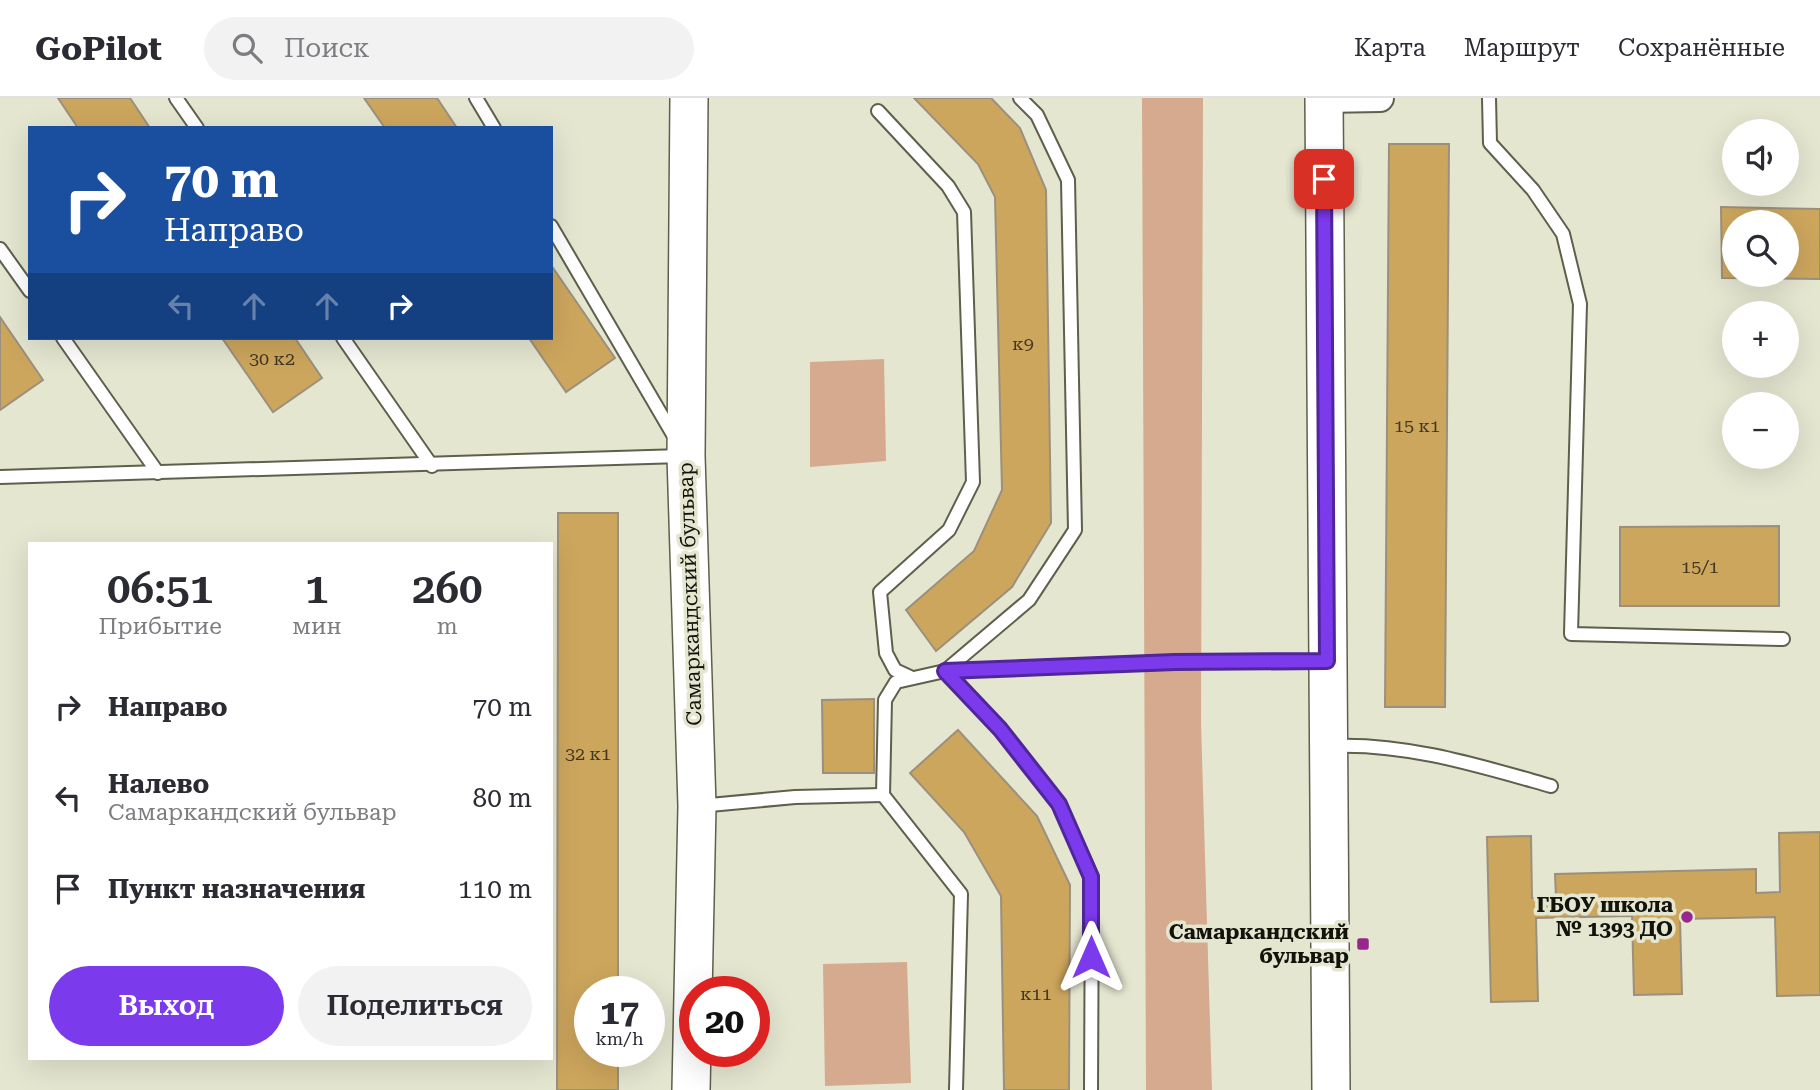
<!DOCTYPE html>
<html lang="ru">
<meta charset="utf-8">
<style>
body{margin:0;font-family:"Roboto Serif",serif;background:#f2f2f3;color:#2b2b33;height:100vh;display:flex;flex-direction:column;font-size:26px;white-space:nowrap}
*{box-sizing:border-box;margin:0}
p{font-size:23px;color:#7c7c81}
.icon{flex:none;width:38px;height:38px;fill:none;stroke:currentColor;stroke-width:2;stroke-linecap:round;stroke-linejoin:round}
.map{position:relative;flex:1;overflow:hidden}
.drawer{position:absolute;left:28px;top:444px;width:525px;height:518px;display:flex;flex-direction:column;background:#fff;border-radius:0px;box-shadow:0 7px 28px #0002}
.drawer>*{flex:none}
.banner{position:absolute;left:28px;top:28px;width:525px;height:214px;border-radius:0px;box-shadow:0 7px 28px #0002;background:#1a4fa0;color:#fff;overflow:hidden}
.controls{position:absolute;left:1722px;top:21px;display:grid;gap:14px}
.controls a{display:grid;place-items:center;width:77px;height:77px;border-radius:50%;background:#fff;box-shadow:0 7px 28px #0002;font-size:35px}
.speed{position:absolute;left:574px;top:878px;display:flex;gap:14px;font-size:35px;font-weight:700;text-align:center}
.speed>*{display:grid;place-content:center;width:91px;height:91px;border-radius:50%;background:#fff;box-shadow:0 7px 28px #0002;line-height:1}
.speed small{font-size:18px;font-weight:400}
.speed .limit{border:10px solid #d22;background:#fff;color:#111}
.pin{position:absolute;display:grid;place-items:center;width:60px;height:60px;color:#fff;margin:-30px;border-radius:14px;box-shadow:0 4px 10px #0006}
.me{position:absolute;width:77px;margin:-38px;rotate:0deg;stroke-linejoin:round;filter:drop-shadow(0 0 5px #0008)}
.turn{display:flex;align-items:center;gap:24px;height:147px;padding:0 21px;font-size:32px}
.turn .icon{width:91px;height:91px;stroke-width:2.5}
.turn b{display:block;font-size:49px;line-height:60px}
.lanes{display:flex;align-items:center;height:66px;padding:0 21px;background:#0003;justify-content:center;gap:35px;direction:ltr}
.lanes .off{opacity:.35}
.eta{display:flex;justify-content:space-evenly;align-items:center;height:119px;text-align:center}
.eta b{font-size:42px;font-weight:600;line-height:49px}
.button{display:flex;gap:14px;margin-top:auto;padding:14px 21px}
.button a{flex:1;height:80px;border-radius:42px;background:#7c3aed;color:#fff;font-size:28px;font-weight:600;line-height:80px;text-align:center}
.button a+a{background:#f2f2f3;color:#2b2b33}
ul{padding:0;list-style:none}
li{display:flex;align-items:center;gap:21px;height:91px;padding:0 21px}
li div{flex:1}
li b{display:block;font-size:26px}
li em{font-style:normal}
header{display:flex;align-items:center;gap:42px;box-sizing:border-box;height:98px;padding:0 35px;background:#fff;border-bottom:2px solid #e1e1e2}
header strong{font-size:33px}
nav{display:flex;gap:38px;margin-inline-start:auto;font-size:24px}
.search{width:490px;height:63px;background:#f2f2f3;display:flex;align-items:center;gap:18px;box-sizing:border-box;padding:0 24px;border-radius:38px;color:#7c7c81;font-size:26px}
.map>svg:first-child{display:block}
.green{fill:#d5aa8e}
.building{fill:#cda65d;stroke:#9b907e;stroke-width:2;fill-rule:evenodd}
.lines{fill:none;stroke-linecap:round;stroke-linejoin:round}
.lane-casing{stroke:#5e5f4c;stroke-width:16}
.street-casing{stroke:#5e5f4c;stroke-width:30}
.secondary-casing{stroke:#5e5f4c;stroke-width:40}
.lane{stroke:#fff;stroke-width:12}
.street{stroke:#fff;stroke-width:26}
.secondary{stroke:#fff;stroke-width:37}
.route-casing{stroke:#51269a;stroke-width:18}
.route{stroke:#7c3aed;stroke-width:12}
.poi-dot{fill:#95288a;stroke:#e5e6d0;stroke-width:2.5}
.labels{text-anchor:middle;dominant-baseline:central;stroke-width:7;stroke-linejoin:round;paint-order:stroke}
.number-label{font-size:18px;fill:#423820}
.street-label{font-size:21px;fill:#13130c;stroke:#e5e6d0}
.poi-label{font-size:21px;font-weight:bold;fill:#13130c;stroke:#e5e6d0;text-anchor:end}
</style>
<header>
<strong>GoPilot</strong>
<div class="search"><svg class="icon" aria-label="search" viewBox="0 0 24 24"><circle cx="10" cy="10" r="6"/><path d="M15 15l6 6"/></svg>Поиск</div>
<nav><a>Карта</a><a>Маршрут</a><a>Сохранённые</a></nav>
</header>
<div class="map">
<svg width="1820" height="992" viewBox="0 0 1820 992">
<rect width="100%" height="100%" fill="#e5e6d0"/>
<g class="green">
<polygon points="1142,0 1203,0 1201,625 1212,992 1146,992"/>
<polygon points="884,261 886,363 810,369 810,264"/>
<polygon points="907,864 911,985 825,988 823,866"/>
</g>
<g class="building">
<polygon points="58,0 130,0 150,30 78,30"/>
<polygon points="364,0 437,0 457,30 385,30"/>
<polygon points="914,0 991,0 1020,30 1046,92 1051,425 1012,489 936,553 906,512 974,453 1002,392 995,99 978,66"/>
<polygon points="1389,46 1449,46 1445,609 1385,609"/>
<path d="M 1721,109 L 1820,111 L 1820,181 L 1722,180 ZM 1734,124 L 1787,124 L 1787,177 L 1734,177 Z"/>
<polygon points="551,167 615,260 566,294 529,240 551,240"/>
<polygon points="0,219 43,282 0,312"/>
<polygon points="222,240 295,240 322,280 273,314"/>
<polygon points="558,415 618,415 618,894 590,894 590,954 618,954 618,992 557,992"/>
<polygon points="1779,428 1779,508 1620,508 1620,429"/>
<polygon points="874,601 874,675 823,675 822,602"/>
<polygon points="958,632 1037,718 1070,787 1069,992 1004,992 1001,798 964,734 910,675"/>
<polygon points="1820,734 1820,897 1777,898 1775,819 1680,821 1682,896 1634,897 1632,818 1536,820 1538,903 1491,904 1487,739 1531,738 1532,800 1556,800 1555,776 1756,771 1756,795 1780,794 1779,735"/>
</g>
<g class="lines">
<defs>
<g id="lane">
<polyline points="176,0 197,30"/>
<polyline points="476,0 494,30"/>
<polyline points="1020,0 1037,17 1068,82 1075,432 1029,502 945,573 1000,631 1059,706 1092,779 1091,992"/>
<polyline points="1489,0 1490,45 1533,92 1563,136 1580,206 1571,536 1783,541"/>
<polyline points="878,13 948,88 964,114 973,384 949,432 880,494 886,555 895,572 910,579"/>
<polyline points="551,128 675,340"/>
<polyline points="0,151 30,193"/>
<polyline points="63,240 158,375"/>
<polyline points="343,240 432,368"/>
<polyline points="0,379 682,358"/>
<path d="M 1332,648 C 1407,645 1480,668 1551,688"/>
<polyline points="699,708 795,699 883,697"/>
<polyline points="956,992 961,796 883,697 885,602 896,584 945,573 1175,564 1324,563"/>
</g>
<polyline id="street" points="1324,1 1380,0"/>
<g id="secondary">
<polyline points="689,0 686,358 697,708 691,992"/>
<polyline points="1324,0 1331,992"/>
</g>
</defs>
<use href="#lane" class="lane-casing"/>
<use href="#street" class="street-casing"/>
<use href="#secondary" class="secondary-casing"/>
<use href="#lane" class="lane"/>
<use href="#street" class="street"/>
<use href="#secondary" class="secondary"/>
</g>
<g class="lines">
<defs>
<polyline id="route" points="1091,859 1091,779 1059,706 1000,631 945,573 1175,564 1327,563 1324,81"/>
</defs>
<use href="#route" class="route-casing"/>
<use href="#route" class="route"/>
</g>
<g class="poi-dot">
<circle cx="1687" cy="819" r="7"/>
<rect x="1356" y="839" width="14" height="14" rx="3.5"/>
</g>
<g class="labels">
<g class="number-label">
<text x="1023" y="245">к9</text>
<text x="272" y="260">30 к2</text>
<text x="1417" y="327">15 к1</text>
<text x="1700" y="468">15/1</text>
<text x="588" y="655">32 к1</text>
<text x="1036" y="895">к11</text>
</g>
<g class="street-label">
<text transform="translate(690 496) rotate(-92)">Самаркандский бульвар</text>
</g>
<g class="poi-label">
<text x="1673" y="807">ГБОУ школа<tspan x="1673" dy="24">№ 1393 ДО</tspan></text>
<text x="1349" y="834">Самаркандский<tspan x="1349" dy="24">бульвар</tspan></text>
</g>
</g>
</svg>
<div class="controls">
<a><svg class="icon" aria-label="sound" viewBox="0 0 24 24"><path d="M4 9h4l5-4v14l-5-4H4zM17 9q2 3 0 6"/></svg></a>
<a><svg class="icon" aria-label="search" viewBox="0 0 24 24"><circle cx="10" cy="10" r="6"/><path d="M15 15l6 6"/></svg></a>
<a>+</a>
<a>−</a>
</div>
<div class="speed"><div>17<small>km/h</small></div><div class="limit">20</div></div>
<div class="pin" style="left:1324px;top:81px;background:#d93025"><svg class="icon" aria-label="arrive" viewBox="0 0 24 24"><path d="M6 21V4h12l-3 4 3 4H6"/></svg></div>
<svg class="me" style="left:1091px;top:859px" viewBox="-20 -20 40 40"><path d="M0-17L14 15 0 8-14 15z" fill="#7c3aed" stroke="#fff" stroke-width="4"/></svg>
<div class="banner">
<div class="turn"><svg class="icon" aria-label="right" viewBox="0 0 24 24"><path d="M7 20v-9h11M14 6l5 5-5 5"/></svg><div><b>70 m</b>Направо</div></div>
<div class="lanes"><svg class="icon off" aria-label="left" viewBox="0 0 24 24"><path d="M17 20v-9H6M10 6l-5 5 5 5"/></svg><svg class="icon off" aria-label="ahead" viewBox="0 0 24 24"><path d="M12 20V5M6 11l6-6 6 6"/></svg><svg class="icon off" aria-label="ahead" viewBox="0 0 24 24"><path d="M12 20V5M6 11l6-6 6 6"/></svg><svg class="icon" aria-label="right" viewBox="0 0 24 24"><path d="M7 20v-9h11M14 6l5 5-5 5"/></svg></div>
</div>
<section class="drawer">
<div class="eta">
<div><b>06:51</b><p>Прибытие</p></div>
<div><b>1</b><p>мин</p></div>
<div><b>260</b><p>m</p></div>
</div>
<ul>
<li><svg class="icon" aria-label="right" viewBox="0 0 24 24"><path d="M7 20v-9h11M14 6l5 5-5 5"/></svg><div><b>Направо</b></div><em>70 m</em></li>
<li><svg class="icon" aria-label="left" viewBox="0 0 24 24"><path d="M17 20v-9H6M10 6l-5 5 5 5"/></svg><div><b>Налево</b><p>Самаркандский бульвар</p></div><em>80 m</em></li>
<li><svg class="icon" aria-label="arrive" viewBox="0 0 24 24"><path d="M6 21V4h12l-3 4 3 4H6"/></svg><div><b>Пункт назначения</b></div><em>110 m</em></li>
</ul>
<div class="button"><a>Выход</a><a>Поделиться</a></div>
</section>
</div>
